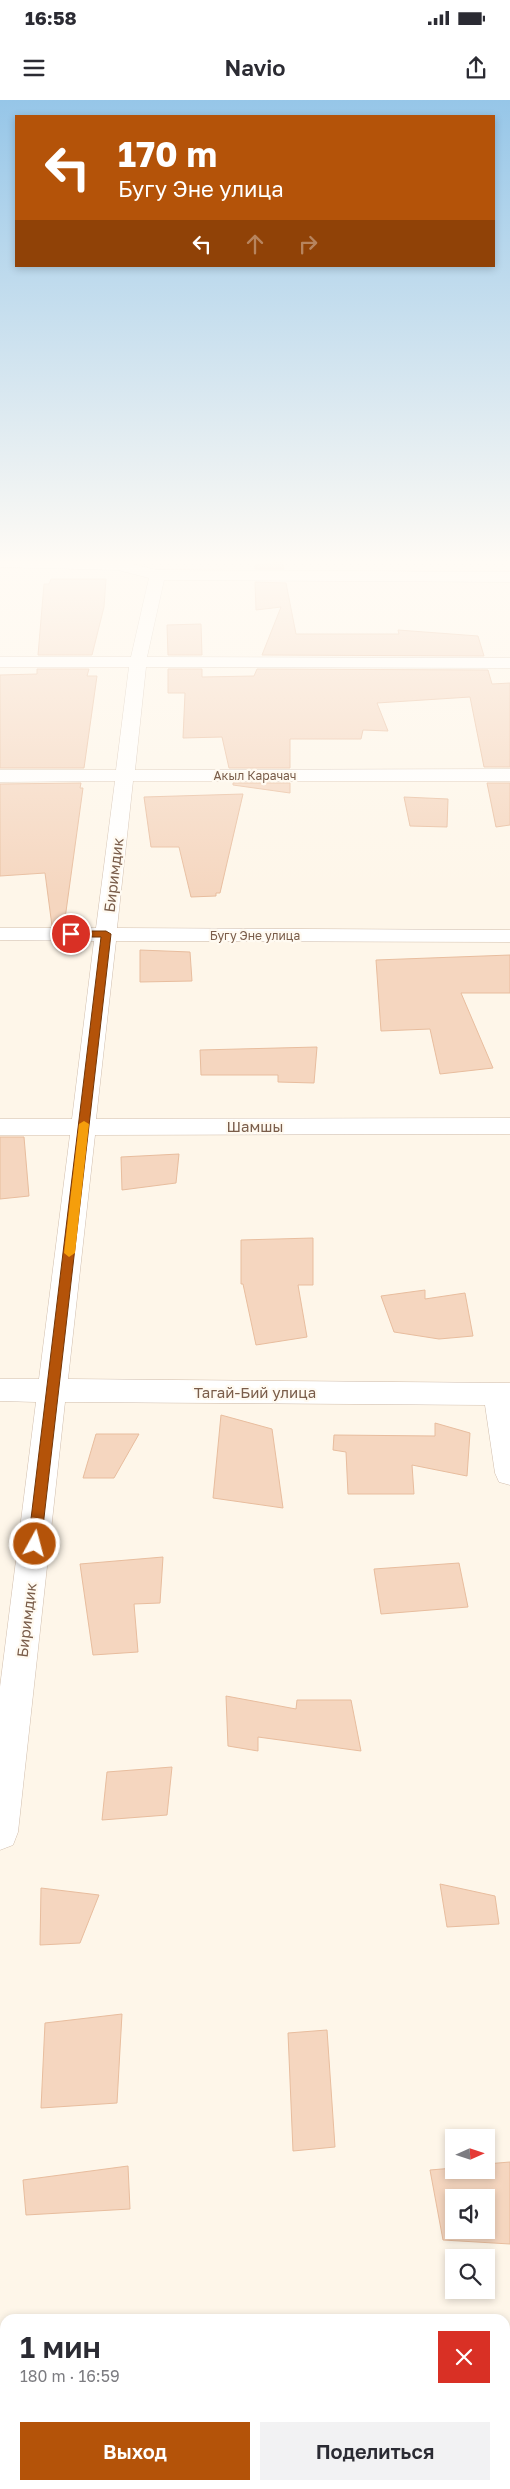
<!DOCTYPE html>
<html lang="ru">
<meta charset="utf-8">
<style>
body{margin:0;font-family:"Golos Text",sans-serif;background:#f2f2f3;color:#2b2b33;height:100vh;display:flex;flex-direction:column;font-size:19px;white-space:nowrap}
*{box-sizing:border-box;margin:0}
p{font-size:16px;color:#7c7c81}
.icon{flex:none;width:28px;height:28px;fill:none;stroke:currentColor;stroke-width:2;stroke-linecap:round;stroke-linejoin:round}
.map{position:relative;flex:1;overflow:hidden}
.panel{position:absolute;left:0px;top:2214px;width:510px;height:176px;display:flex;flex-direction:column;background:#fff;border-radius:15px 15px 0 0;box-shadow:0 2px 8px #0003}
.panel>*{flex:none}
.banner{position:absolute;left:15px;top:15px;width:480px;height:152px;border-radius:0px;box-shadow:0 2px 8px #0003;background:#b45309;color:#fff;overflow:hidden}
.needle{width:32px;rotate:87deg}
.tools{position:absolute;left:445px;top:2029px;display:grid;gap:10px}
.tools a{display:grid;place-items:center;width:50px;height:50px;border-radius:0px;background:#fff;box-shadow:0 2px 8px #0003;font-size:25px}
.pin{position:absolute;display:grid;place-items:center;width:42px;height:42px;color:#fff;margin:-21px;border:2px solid #fff;border-radius:50%;box-shadow:0 1px 5px #0007}
.me{position:absolute;width:55px;margin:-28px;rotate:7deg;stroke-linejoin:round;filter:drop-shadow(0 0 4px #0008)}
.turn{display:flex;align-items:center;gap:18px;height:105px;padding:0 20px;font-size:22px}
.turn .icon{width:65px;height:65px;stroke-width:2.5}
.turn b{display:block;font-size:35px;line-height:42px}
.lanes{display:flex;align-items:center;height:48px;padding:0 20px;background:#0003;justify-content:center;gap:25px;direction:ltr}
.lanes .off{opacity:.35}
.round{display:grid;place-items:center;flex:none;width:52px;height:52px;border-radius:0px;background:#f2f2f3}
.summary{display:flex;align-items:center;justify-content:space-between;height:85px;padding:0 20px}
h1{font-size:30px;font-weight:600;line-height:38px}
.primary-button{display:flex;gap:10px;margin-top:auto;padding:10px 20px}
.primary-button a{flex:1;height:58px;border-radius:0px;background:#b45309;color:#fff;font-size:20px;font-weight:600;line-height:58px;text-align:center}
.primary-button a+a{background:#f2f2f3;color:#2b2b33}
.status{display:flex;justify-content:space-between;align-items:center;height:35px;padding:0 25px;background:#fff;direction:ltr}
.status svg{height:14px;fill:currentColor}
header{display:flex;justify-content:space-between;align-items:center;height:65px;padding:0 20px;background:#fff;font-size:22px;font-weight:600}
.map>svg:first-child{display:block}
.building{fill:#f5d6bf;stroke:#e8bd9e;fill-rule:evenodd}
.lines{fill:none;stroke-linecap:round;stroke-linejoin:round}
.minor-casing{stroke:#d1bead;stroke-width:1}
.minor{fill:#fff;fill-rule:evenodd}
.route{fill:#b45309;stroke:#753606}
.slow{fill:#f59e0b}
.labels{text-anchor:middle;dominant-baseline:central;stroke-width:4.5;stroke-linejoin:round;paint-order:stroke}
.far-street-label{font-size:12px;fill:#7a5d4a;stroke:#fffaf1}
.street-label{font-size:15px;fill:#7a5d4a;stroke:#fffaf1}
</style>
<div class="status"><b>16:58</b><svg viewBox="0 0 49 12"><path d="M0 12V9h3v3zM5 12V6h3v6zM10 12V3h3v9zM15 12V0h3v12zM26 1h20v11H26zM47 4h2v5h-2z"/></svg></div>
<header><svg class="icon" aria-label="menu" viewBox="0 0 24 24"><path d="M4 6h16M4 12h16M4 18h16"/></svg>Navio<svg class="icon" aria-label="share" viewBox="0 0 24 24"><path d="M12 15V3M7 8l5-5 5 5M5 13v7h14v-7"/></svg></header>
<div class="map">
<svg width="510" height="2389" viewBox="0 0 510 2389">
<rect width="100%" height="100%" fill="#fef6e9"/>
<g class="building">
<polygon points="282,462 284,469 255,469 255,465"/>
<polygon points="51,479 106,479 104,507 92,555 38,555 44,484 49,484"/>
<polygon points="255,482 286,483 296,534 399,534 398,530 478,536 484,556 262,555 281,507 256,510"/>
<polygon points="201,524 202,555 168,555 167,525"/>
<polygon points="37,569 89,569 87,576 97,576 84,668 0,668 0,575 37,574"/>
<polygon points="168,569 202,569 202,577 254,576 257,569 488,570 492,584 510,583 510,667 484,667 470,597 377,603 388,631 363,630 361,639 290,639 290,668 229,668 222,637 183,638 185,593 168,593"/>
<polygon points="81,683 80,688 83,688 64,826 52,826 45,773 0,776 0,684"/>
<polygon points="233,683 290,683 290,693 233,685"/>
<polygon points="487,683 510,683 510,725 496,727"/>
<polygon points="243,694 220,793 216,793 216,796 191,797 179,747 151,747 144,697"/>
<polygon points="404,697 448,699 447,727 410,726"/>
<polygon points="140,850 190,852 192,881 140,882"/>
<polygon points="510,855 510,893 461,893 493,968 440,974 430,929 381,931 376,860"/>
<polygon points="317,947 314,983 278,982 278,975 201,975 200,950"/>
<polygon points="0,1037 24,1037 29,1096 0,1099"/>
<polygon points="179,1054 176,1083 122,1090 121,1057"/>
<polygon points="313,1138 313,1185 298,1185 307,1237 256,1245 243,1184 241,1184 241,1140"/>
<polygon points="425,1190 425,1199 465,1193 473,1236 439,1239 394,1232 381,1196"/>
<polygon points="221,1315 272,1329 283,1408 213,1398"/>
<polygon points="435,1323 470,1333 467,1376 412,1365 414,1394 348,1394 346,1352 333,1350 334,1335 435,1336"/>
<polygon points="96,1334 139,1334 114,1378 83,1378"/>
<polygon points="163,1457 160,1503 134,1504 138,1552 93,1555 80,1464"/>
<polygon points="459,1463 468,1507 381,1514 374,1469"/>
<polygon points="226,1596 296,1609 297,1600 351,1600 361,1651 258,1637 258,1651 228,1646"/>
<polygon points="172,1667 167,1715 102,1720 107,1672"/>
<polygon points="440,1784 495,1796 499,1824 447,1827"/>
<polygon points="41,1788 99,1795 80,1843 40,1845"/>
<polygon points="122,1914 117,2003 41,2008 45,1923"/>
<polygon points="327,1930 335,2047 293,2051 288,1933"/>
<path d="M 510,2062 L 510,2144 L 443,2140 L 430,2070 L 454,2068 L 454,2070 L 486,2070 L 486,2064 ZM 454,2098 L 486,2098 L 486,2130 L 454,2130 Z"/>
<polygon points="128,2066 130,2109 26,2115 23,2080"/>
</g>
<g class="lines">
<defs>
<polygon id="minor" points="0,461 120,461 157,470 510,472 510,482 164,480 147,557 510,558 510,568 146,567 135,670 510,669 510,681 133,681 117,828 510,830 510,842 116,841 96,1019 510,1018 510,1034 95,1035 68,1279 510,1283 510,1385 499,1382 495,1373 485,1305 65,1302 18,1732 13,1745 0,1750 0,1587 36,1302 0,1301 0,1279 39,1279 70,1035 0,1035 0,1019 72,1019 94,841 0,840 0,828 96,828 115,681 0,682 0,670 116,670 129,567 0,567 0,557 131,557 149,478 118,470 0,467"/>
</defs>
<use href="#minor" class="minor-casing"/>
<use href="#minor" class="minor"/>
</g>
<linearGradient id="sky" x2="0" y2="1"><stop stop-color="#96c6e8"/><stop offset="0.58" stop-color="#fffbf5"/><stop offset="1" stop-color="#fffbf5" stop-opacity="0"/></linearGradient>
<rect width="510" height="796" fill="url(#sky)"/>
<polygon class="route" points="106,831 111,834 41,1444 39,1448 30,1448 28,1444 101,837 71,837 66,834 71,831"/>
<polygon class="slow" points="84,1021 89,1024 75,1153 69,1157 64,1153 79,1024"/>
<g class="labels">
<g class="far-street-label">
<text x="255" y="675">Акыл Карачач</text>
<text x="255" y="835">Бугу Эне улица</text>
</g>
<g class="street-label">
<text transform="translate(113 775) rotate(-83)">Биримдик</text>
<text x="255" y="1026">Шамшы</text>
<text x="255" y="1292">Тагай-Бий улица</text>
<text transform="translate(26 1520) rotate(-83)">Биримдик</text>
</g>
</g>
</svg>
<div class="tools">
<a><svg class="needle" viewBox="-14 -14 28 28"><path d="M0-13l5 13h-10z" fill="#e53935"/><path d="M0 13l5-13h-10z" fill="#7c7c81"/></svg></a>
<a><svg class="icon" aria-label="sound" viewBox="0 0 24 24"><path d="M4 9h4l5-4v14l-5-4H4zM17 9q2 3 0 6"/></svg></a>
<a><svg class="icon" aria-label="search" viewBox="0 0 24 24"><circle cx="10" cy="10" r="6"/><path d="M15 15l6 6"/></svg></a>
</div>
<div class="pin" style="left:71px;top:834px;background:#d93025"><svg class="icon" aria-label="arrive" viewBox="0 0 24 24"><path d="M6 21V4h12l-3 4 3 4H6"/></svg></div>
<svg class="me" style="left:35px;top:1444px" viewBox="-20 -20 40 40"><circle r="17" fill="#b45309" stroke="#fff" stroke-width="3"/><path d="M0-11L8 9 0 5-8 9z" fill="#fff"/></svg>
<div class="banner">
<div class="turn"><svg class="icon" aria-label="left" viewBox="0 0 24 24"><path d="M17 20v-9H6M10 6l-5 5 5 5"/></svg><div><b>170 m</b>Бугу Эне улица</div></div>
<div class="lanes"><svg class="icon" aria-label="left" viewBox="0 0 24 24"><path d="M17 20v-9H6M10 6l-5 5 5 5"/></svg><svg class="icon off" aria-label="ahead" viewBox="0 0 24 24"><path d="M12 20V5M6 11l6-6 6 6"/></svg><svg class="icon off" aria-label="right" viewBox="0 0 24 24"><path d="M7 20v-9h11M14 6l5 5-5 5"/></svg></div>
</div>
<section class="panel">
<div class="summary"><div><h1>1 мин</h1><p>180 m · 16:59</p></div><a class="round" style="background:#d93025;color:#fff"><svg class="icon" aria-label="close" viewBox="0 0 24 24"><path d="M6 6l12 12M18 6L6 18"/></svg></a></div>
<div class="primary-button"><a>Выход</a><a>Поделиться</a></div>
</section>
</div>
